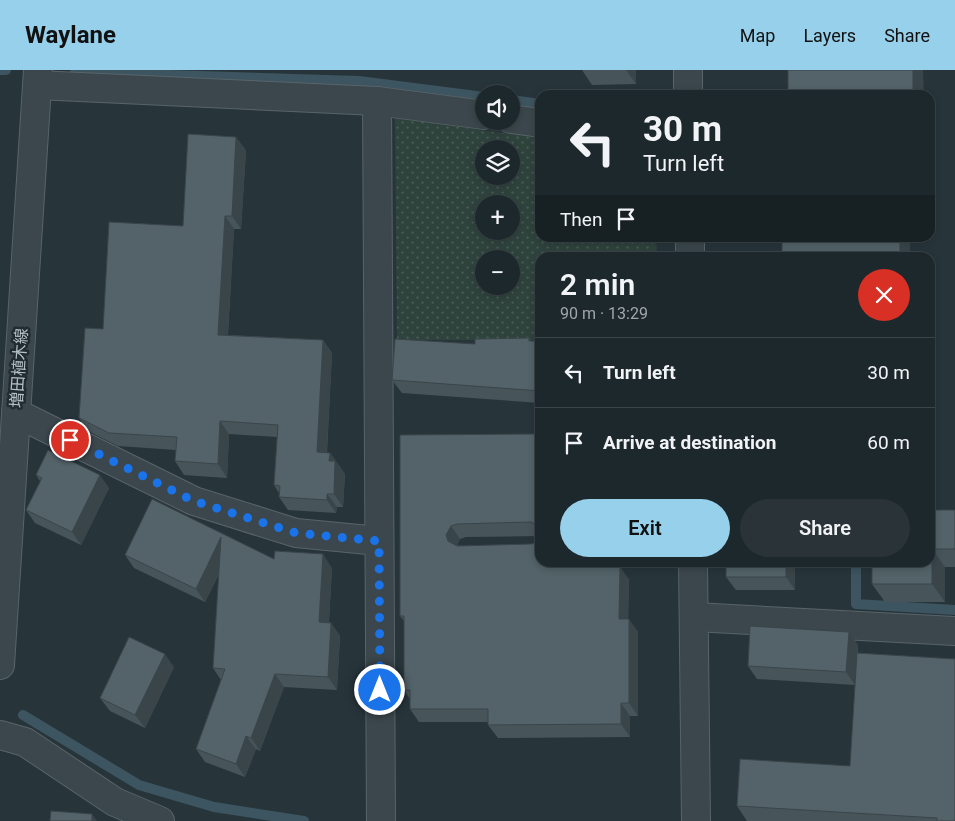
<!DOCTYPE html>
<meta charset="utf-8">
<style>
body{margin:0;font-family:Roboto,"Noto Sans JP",sans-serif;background:#2a3438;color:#f1f3f6;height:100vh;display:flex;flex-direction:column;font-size:19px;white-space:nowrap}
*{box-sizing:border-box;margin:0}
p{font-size:16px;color:#a0a6a9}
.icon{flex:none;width:28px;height:28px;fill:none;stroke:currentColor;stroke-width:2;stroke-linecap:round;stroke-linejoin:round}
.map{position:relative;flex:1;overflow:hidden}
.details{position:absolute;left:535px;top:182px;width:400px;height:315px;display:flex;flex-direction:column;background:#1d282c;border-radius:15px;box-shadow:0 2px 8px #0003,0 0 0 1px #3b4448}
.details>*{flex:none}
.banner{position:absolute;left:535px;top:20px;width:400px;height:152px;border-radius:15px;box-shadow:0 2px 8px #0003,0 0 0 1px #3b4448;background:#1d282c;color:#f1f3f6;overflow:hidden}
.buttons{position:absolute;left:475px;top:15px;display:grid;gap:10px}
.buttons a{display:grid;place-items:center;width:45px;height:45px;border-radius:50%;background:#1d282c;box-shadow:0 2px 8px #0003,0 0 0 1px #3b4448;font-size:25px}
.pin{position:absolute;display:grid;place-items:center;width:42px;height:42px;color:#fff;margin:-21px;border:2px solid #fff;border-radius:50%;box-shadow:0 1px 5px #0007}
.me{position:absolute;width:55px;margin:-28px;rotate:0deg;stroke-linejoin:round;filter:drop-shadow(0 0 4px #0008)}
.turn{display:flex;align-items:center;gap:18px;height:105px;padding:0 25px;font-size:22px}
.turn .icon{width:65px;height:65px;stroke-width:2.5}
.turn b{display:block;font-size:35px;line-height:42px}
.then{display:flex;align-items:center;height:48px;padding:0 25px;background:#0003;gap:10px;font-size:19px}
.round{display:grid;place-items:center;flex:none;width:52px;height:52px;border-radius:26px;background:#2a3438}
.summary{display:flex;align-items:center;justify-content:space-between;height:85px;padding:0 25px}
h1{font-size:30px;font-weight:600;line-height:38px}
.button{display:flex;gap:10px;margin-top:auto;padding:10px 25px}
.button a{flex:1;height:58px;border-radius:30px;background:#97d0eb;color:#111;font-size:20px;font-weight:600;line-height:58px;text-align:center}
.button a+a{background:#2a3438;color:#f1f3f6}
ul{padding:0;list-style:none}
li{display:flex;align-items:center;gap:15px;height:70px;padding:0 25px;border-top:1px solid #3b4448}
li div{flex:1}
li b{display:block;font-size:19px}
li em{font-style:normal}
header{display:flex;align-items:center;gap:30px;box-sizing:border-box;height:70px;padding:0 25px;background:#97d0eb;color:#111}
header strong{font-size:24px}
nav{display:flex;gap:28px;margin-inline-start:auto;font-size:18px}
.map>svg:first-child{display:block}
.park{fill:url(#park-dots);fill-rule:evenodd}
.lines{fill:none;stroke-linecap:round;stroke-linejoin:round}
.stream{stroke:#3d5560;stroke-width:10}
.minor-casing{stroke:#59646a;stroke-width:30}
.tertiary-casing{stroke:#59646a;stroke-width:30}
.minor{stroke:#3b474c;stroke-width:28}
.tertiary{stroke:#3b474c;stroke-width:28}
.wall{fill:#47555a}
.shaded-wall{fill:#3a454a}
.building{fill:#536369;stroke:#3a454a}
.route{stroke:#1a73e8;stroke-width:9;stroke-dasharray:0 16.2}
.labels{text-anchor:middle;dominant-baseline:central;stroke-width:5;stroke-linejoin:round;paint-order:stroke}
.street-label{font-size:16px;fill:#b7c1c7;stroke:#202c31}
</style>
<header>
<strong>Waylane</strong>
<nav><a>Map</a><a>Layers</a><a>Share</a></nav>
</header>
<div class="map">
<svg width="955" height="751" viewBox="0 0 955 751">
<defs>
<pattern id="park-dots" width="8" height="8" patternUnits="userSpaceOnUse" patternTransform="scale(1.25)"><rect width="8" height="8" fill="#2f433d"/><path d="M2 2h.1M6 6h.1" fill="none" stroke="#4b5c58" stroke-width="1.8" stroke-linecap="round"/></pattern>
</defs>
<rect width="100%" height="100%" fill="#27353b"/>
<path class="park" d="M 395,48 L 540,68 L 540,168 L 656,168 L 657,187 L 540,188 L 540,270 L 397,270 ZM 484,79 L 511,79 L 511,106 L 484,106 ZM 484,134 L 511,134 L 511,161 L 484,161 ZM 484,189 L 511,189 L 511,216 L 484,216 Z"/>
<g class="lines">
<g class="stream">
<polyline points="0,0 6,0"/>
<polyline points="75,2 359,11 484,27"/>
<polyline points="511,30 540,34"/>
<polyline points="856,492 856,534 955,540"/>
<polyline points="23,645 139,715 214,737 304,751"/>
</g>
<defs>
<g id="minor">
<polyline points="37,15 377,31 484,45"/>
<polyline points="377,31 381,751"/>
<polyline points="511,49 540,53"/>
<polyline points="16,343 194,431 296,463 379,471"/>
<polyline points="694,547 955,561"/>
<polyline points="0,665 25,672 115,732 160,751"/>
</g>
<g id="tertiary">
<polyline points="688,0 688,25"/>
<polyline points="690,168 690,188"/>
<polyline points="693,492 696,751"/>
<polyline points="0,595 38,0"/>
</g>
</defs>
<use href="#minor" class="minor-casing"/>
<use href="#tertiary" class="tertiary-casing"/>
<use href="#minor" class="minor"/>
<use href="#tertiary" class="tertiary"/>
</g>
<g class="wall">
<polygon points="582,0 636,0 636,14 592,15"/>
<polygon points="246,80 241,159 234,159 228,265 323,270 332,283 327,383 330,383 345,404 343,437 337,437 336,443 288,440 279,427 279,423 274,415 277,367 229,364 227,408 184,405 175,391 176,380 118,376 88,361 79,348 103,259 183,156"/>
<polygon points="529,268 531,271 540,271 540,333 402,323 392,310 475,274"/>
<polygon points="540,364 540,466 466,467 460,469 457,475 540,492 612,492 612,497 620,497 629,510 628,549 638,562 638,646 630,646 630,667 498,668 488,655 488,652 419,652 410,639 410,629 404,620 404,551 400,546 400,365"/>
<polygon points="36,405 109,418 81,475 35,453 26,440 40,411"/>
<polygon points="930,440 955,440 955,497 945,497 945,532 885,532 872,514"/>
<polygon points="125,485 274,489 332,498 329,552 331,553 340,566 337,620 284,617 260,681 256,679 245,707 205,692 196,679 221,610 213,598 219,504 205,532 134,498"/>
<polygon points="795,492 795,520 736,520 726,507"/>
<polygon points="858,575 858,583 955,751 747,751 737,736 850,696 855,615 757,609 748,596"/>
<polygon points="174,597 145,658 110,641 100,628"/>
</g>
<g class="shaded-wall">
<polygon points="626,0 636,0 636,14"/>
<polygon points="913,0 923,0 924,25 913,25"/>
<polygon points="236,67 246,80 241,159 232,146"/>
<polygon points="225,146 234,159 227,278 218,265"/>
<rect x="900" y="168" width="10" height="20"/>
<polygon points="323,270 332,283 326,395 317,382"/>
<polygon points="220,351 229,364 227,408 218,394"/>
<polygon points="330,383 345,404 343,437 334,424 329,391"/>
<polygon points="100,405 109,418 81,475 72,462"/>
<polygon points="327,424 337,437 336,443 327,430"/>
<polygon points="451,456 460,469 455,478 448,471 446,465"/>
<polygon points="221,467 230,480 205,532 196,519"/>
<polygon points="932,479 945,497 945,532 932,514"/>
<polygon points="323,484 332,498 328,565 319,552"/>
<polygon points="603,492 612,492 612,510 603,497"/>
<polygon points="786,492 795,492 795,520 786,507"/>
<polygon points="620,497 629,510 628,562 619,549"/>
<polygon points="629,549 638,562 638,646 629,633"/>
<polygon points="331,553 340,566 337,620 328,607"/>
<polygon points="849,562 858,575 855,615 846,602"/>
<polygon points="165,584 174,597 145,658 135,645"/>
<polygon points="275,604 284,617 260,681 251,668"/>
<polygon points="621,633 630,646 630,667 621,654"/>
<polygon points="246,666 256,679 245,707 236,694"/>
<polygon points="92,744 97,751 92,751"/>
</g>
<g class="building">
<rect x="788" y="0" width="125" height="25"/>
<polygon points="188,64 236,67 232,146 225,146 218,265 323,270 317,382 330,383 329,391 335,391 334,424 327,424 327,430 279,427 280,416 274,415 278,355 220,351 218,394 175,391 177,367 109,363 79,348 85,258 103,259 109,152 183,156"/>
<rect x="782" y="168" width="118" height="20"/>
<polygon points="529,268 529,271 540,271 540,321 392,310 395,269 475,274 475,269"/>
<polygon points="540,364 540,458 540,457 531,452 457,454 451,456 446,465 448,471 457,476 531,474 537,472 540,466 540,492 603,492 603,497 620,497 619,549 629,549 629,633 621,633 621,654 488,655 488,639 410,639 410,620 404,620 404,546 400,546 400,365"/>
<polygon points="48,380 100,405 72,462 26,440 42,408 36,405"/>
<polygon points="152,429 274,489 275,481 323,484 319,552 331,553 328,607 275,604 251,668 246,666 236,694 196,679 225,599 213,598 221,467 196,519 125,485"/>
<polygon points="930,440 955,440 955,479 932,479 932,514 872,514 872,492 930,492"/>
<rect x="726" y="492" width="60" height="15"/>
<polygon points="750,556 849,562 846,602 748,596"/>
<polygon points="129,567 165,584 135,645 100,628"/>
<polygon points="857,583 955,589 955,751 937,751 937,748 737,736 740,689 850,696"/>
<polygon points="51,741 92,744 92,751 50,751"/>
</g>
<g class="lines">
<polyline class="route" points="70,370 194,431 296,463 379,471 380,620"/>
</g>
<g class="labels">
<g class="street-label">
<text transform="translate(19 298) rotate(-86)">増田植木線</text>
</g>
</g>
</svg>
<div class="buttons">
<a><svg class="icon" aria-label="sound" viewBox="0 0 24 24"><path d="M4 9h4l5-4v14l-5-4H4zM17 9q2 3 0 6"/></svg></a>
<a><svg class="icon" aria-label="layers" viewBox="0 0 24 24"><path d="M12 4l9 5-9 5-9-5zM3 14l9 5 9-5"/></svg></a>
<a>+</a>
<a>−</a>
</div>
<div class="pin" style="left:70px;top:370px;background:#d93025"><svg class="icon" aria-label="arrive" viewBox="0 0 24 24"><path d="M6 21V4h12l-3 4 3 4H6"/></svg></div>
<svg class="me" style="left:380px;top:620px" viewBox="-20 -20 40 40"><circle r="17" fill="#1a73e8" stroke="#fff" stroke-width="3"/><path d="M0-11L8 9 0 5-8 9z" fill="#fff"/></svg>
<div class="banner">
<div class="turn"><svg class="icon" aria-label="left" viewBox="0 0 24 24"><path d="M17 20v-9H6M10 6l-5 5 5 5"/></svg><div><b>30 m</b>Turn left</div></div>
<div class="then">Then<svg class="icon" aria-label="arrive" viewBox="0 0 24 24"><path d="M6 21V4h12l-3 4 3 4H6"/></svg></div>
</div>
<section class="details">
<div class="summary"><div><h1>2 min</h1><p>90 m · 13:29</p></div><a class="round" style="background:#d93025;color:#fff"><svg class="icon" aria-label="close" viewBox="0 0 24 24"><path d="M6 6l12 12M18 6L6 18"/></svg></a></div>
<ul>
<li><svg class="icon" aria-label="left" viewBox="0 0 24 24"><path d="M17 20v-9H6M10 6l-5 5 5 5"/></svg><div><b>Turn left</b></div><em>30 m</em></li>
<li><svg class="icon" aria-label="arrive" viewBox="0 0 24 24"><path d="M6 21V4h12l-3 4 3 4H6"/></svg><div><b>Arrive at destination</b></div><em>60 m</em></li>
</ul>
<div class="button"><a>Exit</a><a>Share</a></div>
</section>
</div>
